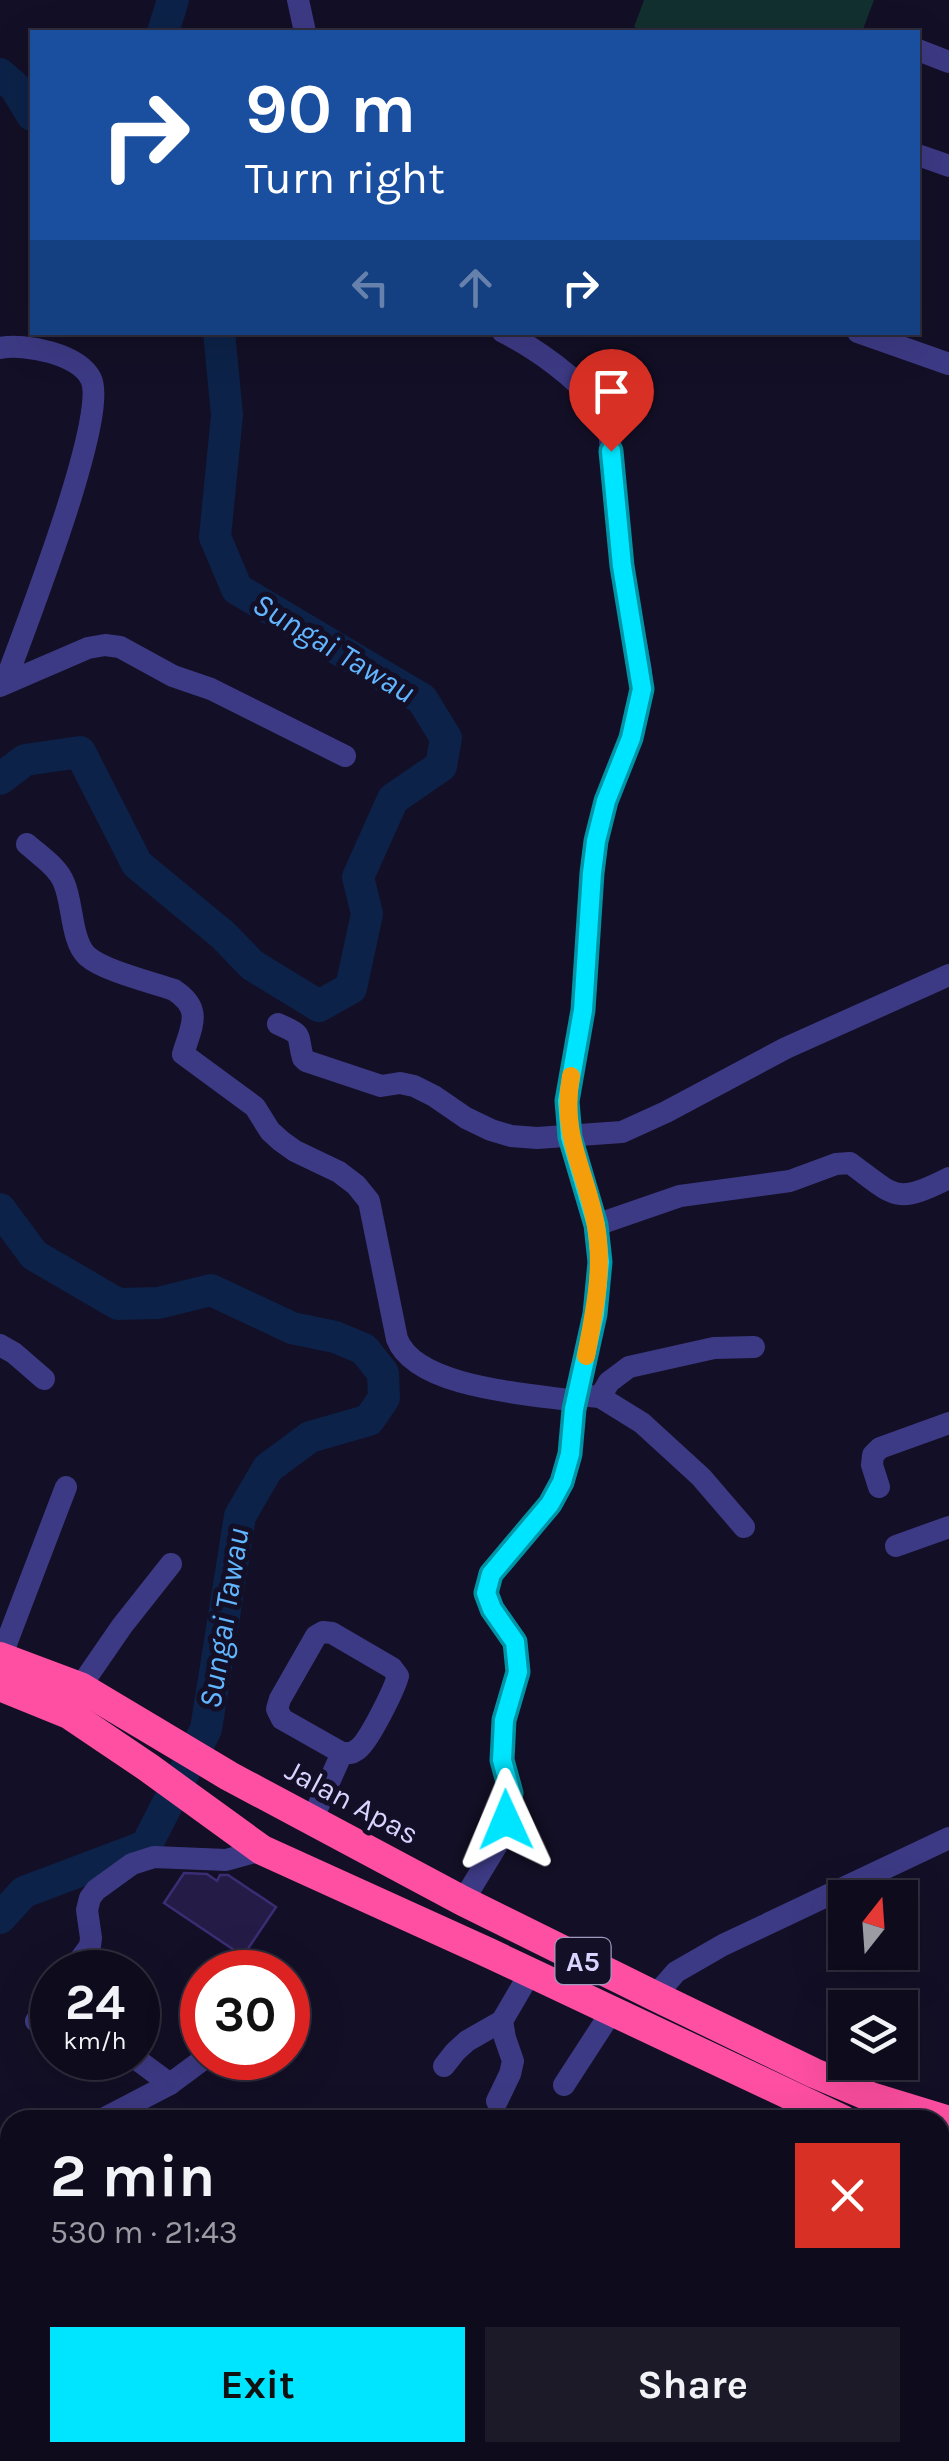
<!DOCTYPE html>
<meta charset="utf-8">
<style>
body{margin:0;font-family:Karla,sans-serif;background:#1c1929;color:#f1f3f6;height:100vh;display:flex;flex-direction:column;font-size:38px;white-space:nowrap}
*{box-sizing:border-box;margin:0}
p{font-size:32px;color:#9b9ba3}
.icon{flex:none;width:55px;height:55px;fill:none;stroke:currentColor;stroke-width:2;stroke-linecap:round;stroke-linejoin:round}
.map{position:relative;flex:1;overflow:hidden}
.drawer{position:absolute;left:0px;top:2110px;width:950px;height:352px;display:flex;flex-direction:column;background:#0e0b1c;border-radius:30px 30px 0 0;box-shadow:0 10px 40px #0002,0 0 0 2px #2e2b3b}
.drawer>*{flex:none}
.hud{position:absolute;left:30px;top:30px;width:890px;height:305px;border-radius:0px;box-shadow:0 10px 40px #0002,0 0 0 2px #2e2b3b;background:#1a4fa0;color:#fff;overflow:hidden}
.needle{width:65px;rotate:17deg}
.tools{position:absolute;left:828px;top:1880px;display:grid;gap:20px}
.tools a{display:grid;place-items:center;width:90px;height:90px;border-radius:0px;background:#0e0b1c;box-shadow:0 10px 40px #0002,0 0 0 2px #2e2b3b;font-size:50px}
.speed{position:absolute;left:30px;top:1950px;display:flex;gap:20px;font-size:50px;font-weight:700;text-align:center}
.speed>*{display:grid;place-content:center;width:130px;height:130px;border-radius:50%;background:#0e0b1c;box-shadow:0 10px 40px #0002,0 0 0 2px #2e2b3b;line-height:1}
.speed small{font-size:25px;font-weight:400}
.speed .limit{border:15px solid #d22;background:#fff;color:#111}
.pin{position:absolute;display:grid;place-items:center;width:85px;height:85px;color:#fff;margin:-102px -42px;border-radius:50% 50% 50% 0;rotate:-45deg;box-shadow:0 0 10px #0007}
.pin .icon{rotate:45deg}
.me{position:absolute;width:110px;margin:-55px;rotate:359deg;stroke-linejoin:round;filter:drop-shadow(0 0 8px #0008)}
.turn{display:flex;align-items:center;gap:35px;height:210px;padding:0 50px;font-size:45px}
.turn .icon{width:130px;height:130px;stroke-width:2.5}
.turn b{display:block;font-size:70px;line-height:85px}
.lanes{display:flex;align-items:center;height:95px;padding:0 50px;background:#0003;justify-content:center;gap:50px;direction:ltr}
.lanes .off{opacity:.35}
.round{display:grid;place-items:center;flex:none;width:105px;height:105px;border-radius:0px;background:#1c1929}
.head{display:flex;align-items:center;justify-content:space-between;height:170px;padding:0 50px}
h1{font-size:60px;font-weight:700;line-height:75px}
.cta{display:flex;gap:20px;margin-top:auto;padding:20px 50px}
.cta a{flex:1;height:115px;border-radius:0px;background:#00e5ff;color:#111;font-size:40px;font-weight:700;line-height:115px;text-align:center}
.cta a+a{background:#1c1929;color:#f1f3f6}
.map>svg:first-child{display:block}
.green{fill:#12302f}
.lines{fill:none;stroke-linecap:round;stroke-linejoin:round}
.river{stroke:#0c2248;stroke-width:32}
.building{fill:#241b47;stroke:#3b2d73;stroke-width:2.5}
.minor{stroke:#3d3a85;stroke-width:22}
.highway{stroke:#ff4fa3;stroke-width:30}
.route-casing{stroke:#0095a6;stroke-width:25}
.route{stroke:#00e5ff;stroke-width:18}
.slow{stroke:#f59e0b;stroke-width:18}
.labels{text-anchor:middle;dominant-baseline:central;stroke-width:10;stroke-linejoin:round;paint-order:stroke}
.shield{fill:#130f26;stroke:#9e99be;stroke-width:2.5}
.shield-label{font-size:28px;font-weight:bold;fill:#d9d4ff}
.street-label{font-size:30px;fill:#d9d4ff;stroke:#130f26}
.water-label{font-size:32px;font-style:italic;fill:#62b6ff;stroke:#130f26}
</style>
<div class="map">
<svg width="949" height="2461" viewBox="0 0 949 2461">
<rect width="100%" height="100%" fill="#130f26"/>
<polygon class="green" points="644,0 874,0 862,32 649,32 634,27"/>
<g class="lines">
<g class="river">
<polyline points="163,32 173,0"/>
<polyline points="0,74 15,87 32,115"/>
<polyline points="0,779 25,760 80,752 137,864 223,935 252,965 319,1006 351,988 367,914 358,877 393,799 441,766 446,738 422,699 237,589 215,537 227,415 219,332"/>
<polyline points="0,1209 34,1255 118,1304 158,1303 211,1290 292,1328 335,1337 364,1349 383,1373 384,1398 369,1420 310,1437 268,1468 240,1516 206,1729 146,1846 24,1892 0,1918"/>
</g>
</g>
<polygon class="building" points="184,1873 207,1874 217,1881 220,1875 228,1875 276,1907 243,1956 164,1903"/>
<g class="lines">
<g class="minor">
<polyline points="298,0 305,32"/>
<polyline points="918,50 949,62"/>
<polyline points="918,155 949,166"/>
<polyline points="858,332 949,364"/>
<path d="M 0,348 C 25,343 79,354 91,379 C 109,417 22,635 5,683"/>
<polyline points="0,686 88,648 105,645 120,647 173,676 211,689 345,756"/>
<path d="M 27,844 C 39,855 58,867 64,883 C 73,903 71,941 87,956 C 104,971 151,982 174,990 C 203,1009 192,1025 183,1054 L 255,1107 L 270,1131 L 281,1141 L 295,1151 L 339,1172 L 356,1185 L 369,1201 L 397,1339 C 416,1388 529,1394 576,1401"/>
<path d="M 278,1024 C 305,1036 296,1033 303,1058 L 306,1061 L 381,1086 L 400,1083 L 414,1086 L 434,1096 L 466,1118 L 491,1130 L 511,1136 L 537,1138 L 622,1132 L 666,1112 L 786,1048 L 949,975"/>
<path d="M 596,1225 L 680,1196 L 790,1181 L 836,1164 L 850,1163 C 896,1197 895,1205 949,1178"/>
<polyline points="0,1345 14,1353 44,1379"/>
<polyline points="578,1395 600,1397 642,1423 701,1477 744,1527"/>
<polyline points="600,1397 609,1382 629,1367 714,1348 754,1347"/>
<polyline points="879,1487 872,1465 873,1455 880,1448 949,1423"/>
<polyline points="896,1546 949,1527"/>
<path d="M 323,1632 L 332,1633 L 392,1668 L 398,1676 C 394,1690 369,1741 358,1749 C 351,1754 351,1753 342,1753 L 282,1719 L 277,1709 L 280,1699 L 316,1636 Z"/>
<polyline points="1,1657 66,1487"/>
<polyline points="80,1687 122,1626 171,1564"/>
<polyline points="312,1820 342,1753"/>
<path d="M 463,1901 L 500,1840 L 511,1793 L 502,1760 L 503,1720 L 518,1672 L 515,1642 L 492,1609 L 486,1593 L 491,1574 L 550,1504 L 561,1482 L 570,1454 L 575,1409 L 595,1314 L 600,1262 L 596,1225 L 570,1137 L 567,1101 L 583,1010 L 592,873 L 596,841 L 606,801 L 631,739 L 642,689 L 641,671 L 622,566 L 609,430 C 606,423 603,414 599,408 C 578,378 535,348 503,332"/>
<polyline points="71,1972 90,1946 91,1938 87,1910 90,1898 96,1890 132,1864 154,1857 226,1860 262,1850"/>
<polyline points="655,1996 676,1972 723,1945 949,1838"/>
<polyline points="36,2021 52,1998"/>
<polyline points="135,2058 170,2084"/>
<polyline points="444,2066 455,2052 467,2041 502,2021 530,1973"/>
<polyline points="564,2085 612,2011"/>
<polyline points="497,2101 510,2074 513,2061 505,2038 502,2021"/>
<polyline points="101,2120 170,2084 205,2058"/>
<polyline points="28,2452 28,2461"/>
<polyline points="377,2452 383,2461"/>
<polyline points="674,2452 680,2461"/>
<polyline points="275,2461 296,2452"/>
<polyline points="513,2461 529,2452"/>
</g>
<g class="highway">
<polyline points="0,1657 80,1687 229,1776 463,1901 655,1996 814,2073 871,2097 949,2121"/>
<polyline points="0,1686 69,1714 149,1768 262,1850 489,1953 843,2120"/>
<polyline points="940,2158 949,2160"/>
</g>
</g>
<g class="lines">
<defs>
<polyline id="route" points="506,1820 511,1793 502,1760 504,1720 518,1672 515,1642 492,1609 486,1593 491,1574 550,1504 562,1482 570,1454 574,1409 595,1314 600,1262 596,1225 570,1137 567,1101 583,1010 592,873 596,841 606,801 631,738 642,689 622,566 611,451"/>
</defs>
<use href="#route" class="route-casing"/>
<use href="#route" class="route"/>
<path class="slow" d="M 571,1076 C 560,1137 586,1170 596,1226 C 604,1270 594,1313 586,1356"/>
</g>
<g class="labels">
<rect class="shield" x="555.5" y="1938" width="55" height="46" rx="8"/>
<g class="shield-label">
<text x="583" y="1961">A5</text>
</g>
<g class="street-label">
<text transform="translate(352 1802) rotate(28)">Jalan Apas</text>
</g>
<g class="water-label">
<text transform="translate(334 648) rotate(31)">Sungai Tawau</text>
<text transform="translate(224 1618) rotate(-81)">Sungai Tawau</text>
</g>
</g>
</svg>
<div class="tools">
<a><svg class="needle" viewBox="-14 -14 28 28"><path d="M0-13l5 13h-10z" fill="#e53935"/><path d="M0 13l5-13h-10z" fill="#9b9ba3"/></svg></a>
<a><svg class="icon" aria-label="layers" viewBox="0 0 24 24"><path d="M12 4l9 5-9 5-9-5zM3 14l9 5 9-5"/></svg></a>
</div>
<div class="speed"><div>24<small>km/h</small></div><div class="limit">30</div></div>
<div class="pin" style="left:611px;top:451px;background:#d93025"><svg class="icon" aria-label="arrive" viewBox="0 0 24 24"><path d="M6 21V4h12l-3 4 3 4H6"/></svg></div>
<svg class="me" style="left:506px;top:1820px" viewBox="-20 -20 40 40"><path d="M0-17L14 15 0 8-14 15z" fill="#00e5ff" stroke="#fff" stroke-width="4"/></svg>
<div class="hud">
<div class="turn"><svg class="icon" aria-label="right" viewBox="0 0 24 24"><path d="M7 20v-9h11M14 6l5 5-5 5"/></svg><div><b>90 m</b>Turn right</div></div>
<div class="lanes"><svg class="icon off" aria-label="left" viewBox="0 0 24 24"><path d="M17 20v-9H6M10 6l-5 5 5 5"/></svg><svg class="icon off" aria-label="ahead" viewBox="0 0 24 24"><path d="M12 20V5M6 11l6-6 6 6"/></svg><svg class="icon" aria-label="right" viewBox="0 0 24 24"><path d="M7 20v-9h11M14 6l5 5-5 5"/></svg></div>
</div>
<section class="drawer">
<div class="head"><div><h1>2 min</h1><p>530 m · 21:43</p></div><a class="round" style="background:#d93025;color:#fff"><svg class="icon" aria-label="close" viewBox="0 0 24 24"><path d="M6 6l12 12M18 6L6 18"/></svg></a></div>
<div class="cta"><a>Exit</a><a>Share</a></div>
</section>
</div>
